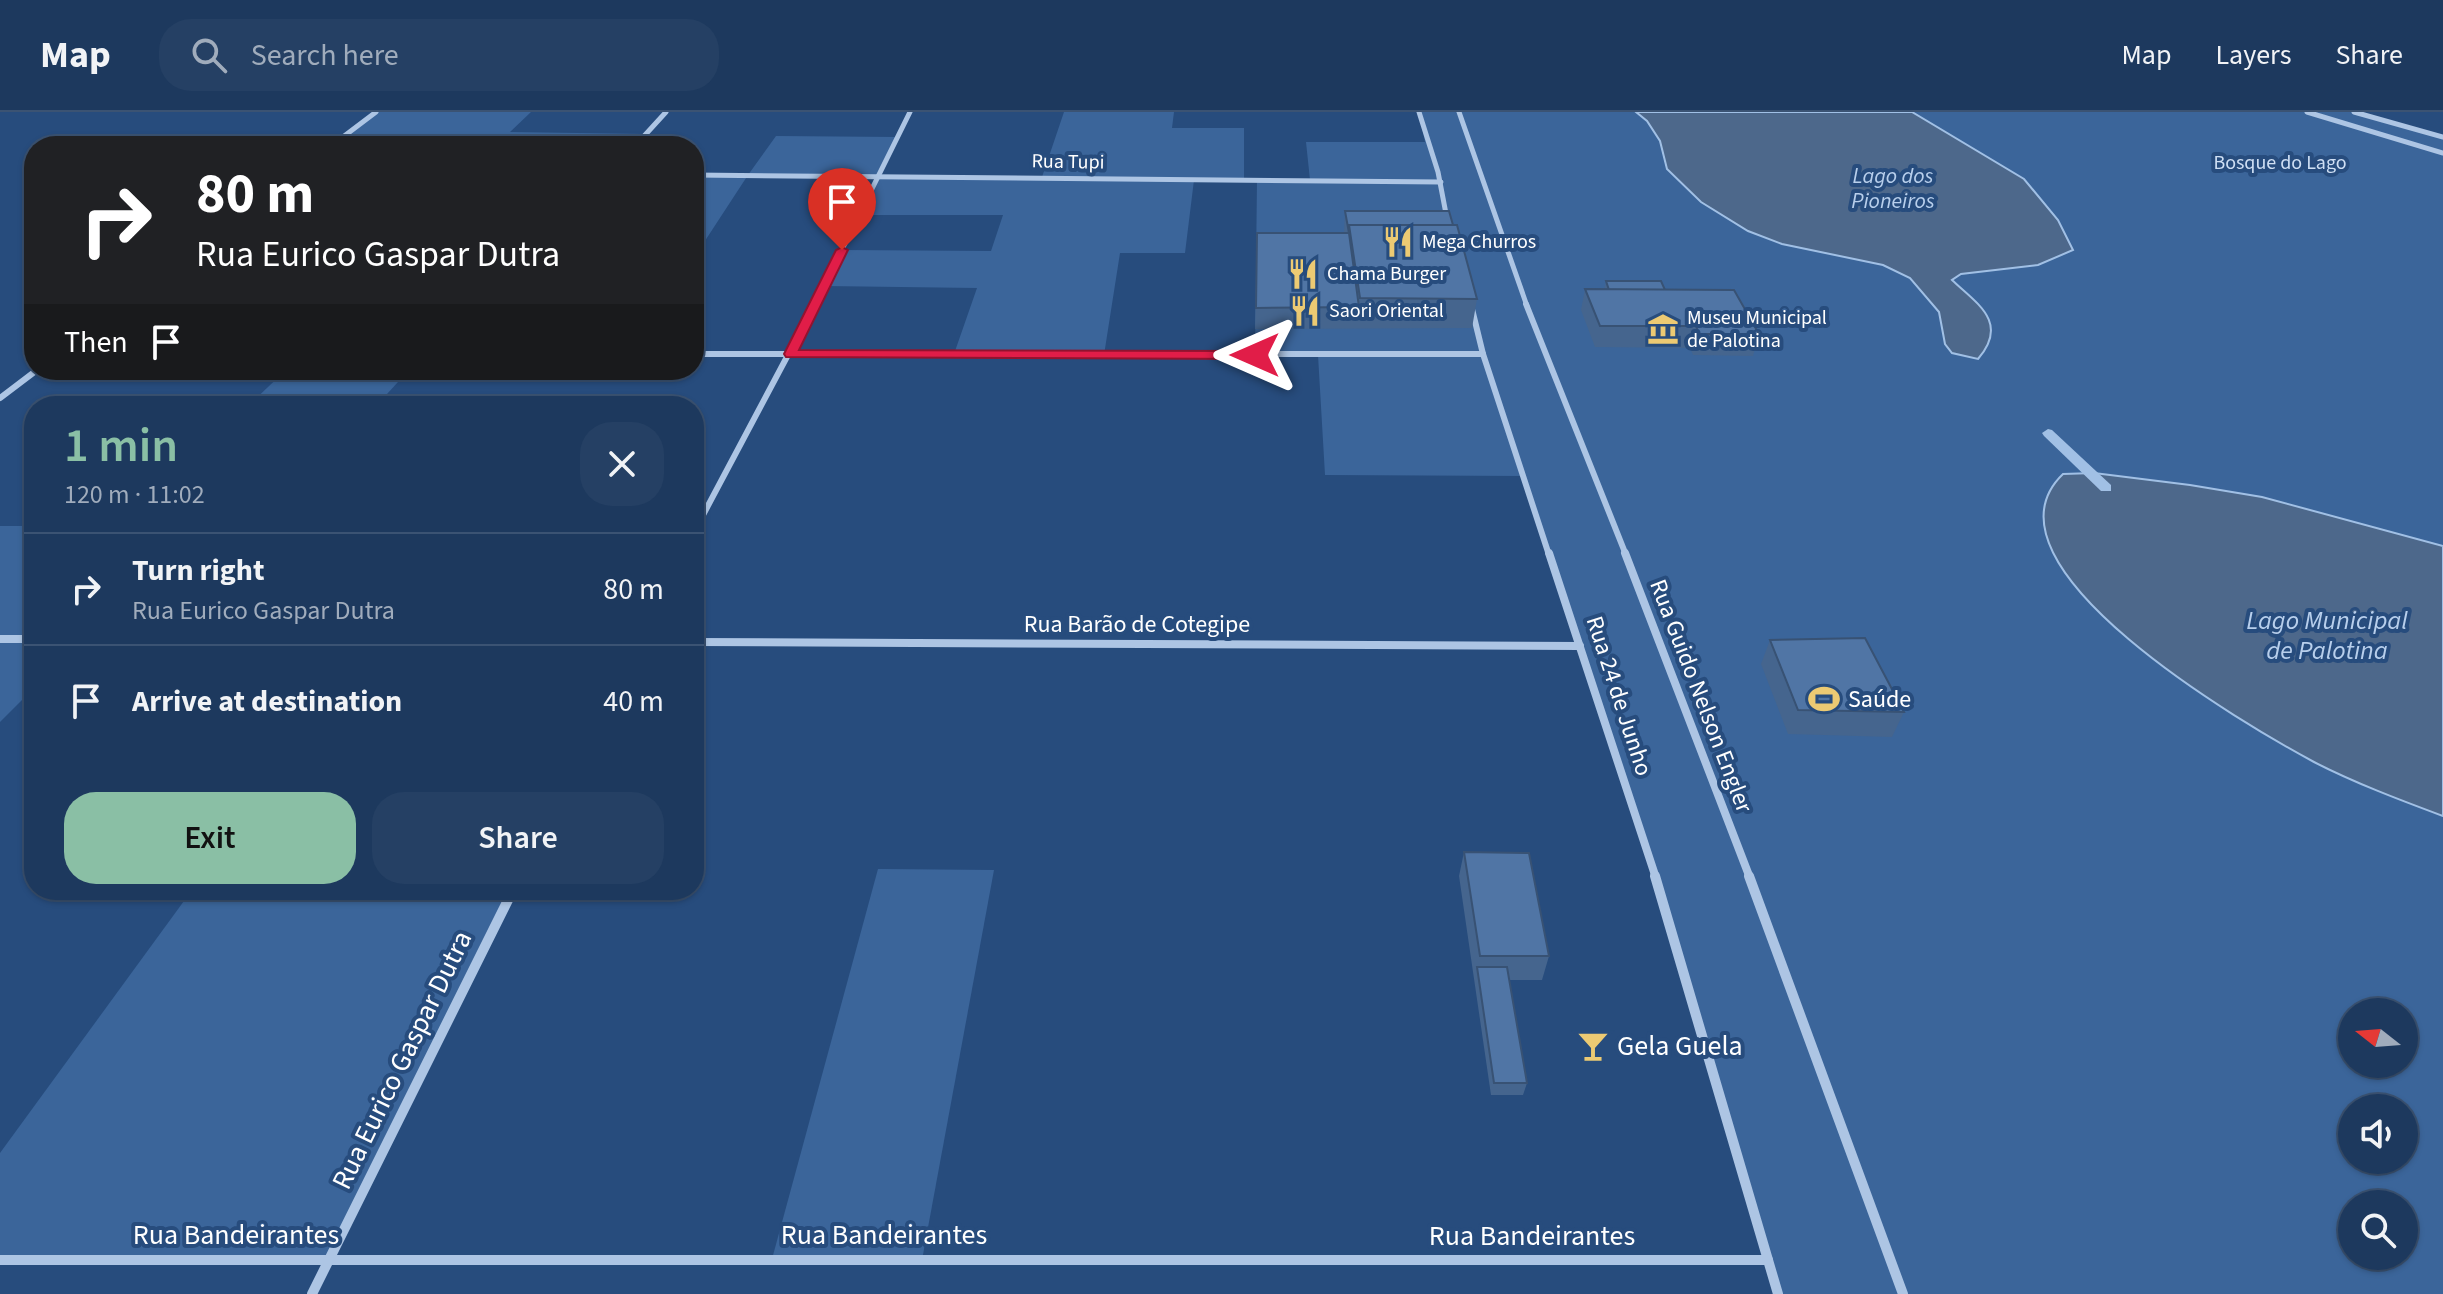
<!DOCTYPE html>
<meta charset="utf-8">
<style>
body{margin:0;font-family:"Source Sans 3",sans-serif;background:#254064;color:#f1f3f6;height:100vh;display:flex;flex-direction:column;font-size:30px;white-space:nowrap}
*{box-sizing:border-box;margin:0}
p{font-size:26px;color:#a0acbc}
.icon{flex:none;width:44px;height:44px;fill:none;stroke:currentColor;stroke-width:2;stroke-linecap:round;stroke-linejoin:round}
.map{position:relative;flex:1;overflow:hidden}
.panel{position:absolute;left:24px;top:284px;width:680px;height:504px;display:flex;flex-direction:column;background:#1d395e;border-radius:32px;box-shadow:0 2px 6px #0004,0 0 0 2px #3b5373}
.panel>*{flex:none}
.hud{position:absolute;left:24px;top:24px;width:680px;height:244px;border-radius:32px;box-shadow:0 2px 6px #0004,0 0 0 2px #3b5373;background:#202124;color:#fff;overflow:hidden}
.needle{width:52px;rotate:287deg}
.controls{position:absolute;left:2338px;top:886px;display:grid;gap:16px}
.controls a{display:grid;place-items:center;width:80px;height:80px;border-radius:50%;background:#1d395e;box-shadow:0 2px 6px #0004,0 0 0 2px #3b5373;font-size:40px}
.pin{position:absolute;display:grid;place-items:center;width:68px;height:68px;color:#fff;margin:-82px -34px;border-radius:50% 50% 50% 0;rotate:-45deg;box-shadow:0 0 8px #0007}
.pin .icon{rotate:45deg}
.me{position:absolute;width:88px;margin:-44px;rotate:270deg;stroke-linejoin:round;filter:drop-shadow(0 0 6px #0008)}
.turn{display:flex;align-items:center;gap:28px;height:168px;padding:0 40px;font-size:36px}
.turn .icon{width:104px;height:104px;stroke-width:2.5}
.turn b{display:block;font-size:56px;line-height:68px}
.then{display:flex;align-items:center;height:76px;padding:0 40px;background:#0003;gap:16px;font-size:30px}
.round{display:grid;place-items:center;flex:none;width:84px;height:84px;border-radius:32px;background:#254064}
.headline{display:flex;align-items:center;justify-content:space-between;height:136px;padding:0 40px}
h1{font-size:48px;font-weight:600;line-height:60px;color:#8abfa5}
.button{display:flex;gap:16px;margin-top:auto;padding:16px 40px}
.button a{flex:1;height:92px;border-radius:32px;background:#8abfa5;color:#111;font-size:32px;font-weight:600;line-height:92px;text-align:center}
.button a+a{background:#254064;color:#f1f3f6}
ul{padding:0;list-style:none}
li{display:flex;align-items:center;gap:24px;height:112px;padding:0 40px;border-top:2px solid #3b5373}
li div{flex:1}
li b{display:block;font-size:30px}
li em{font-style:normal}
header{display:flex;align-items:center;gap:48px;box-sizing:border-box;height:112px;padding:0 40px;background:#1d395e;border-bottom:2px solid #3b5373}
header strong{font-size:38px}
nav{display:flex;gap:44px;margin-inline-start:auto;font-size:28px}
.search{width:560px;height:72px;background:#254064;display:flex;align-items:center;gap:20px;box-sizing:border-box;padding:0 28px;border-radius:32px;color:#a0acbc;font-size:30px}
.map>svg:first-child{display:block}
.green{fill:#3b659a;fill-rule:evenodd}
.water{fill:#4d688b;stroke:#a1c0e5;stroke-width:2}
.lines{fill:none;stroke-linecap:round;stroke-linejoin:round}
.stream{fill:#a1c0e5;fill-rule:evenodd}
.minor-far3{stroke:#adc5e4;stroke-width:5}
.minor-far2{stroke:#adc5e4;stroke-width:6}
.minor-far1{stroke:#adc5e4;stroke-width:8}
.minor{stroke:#adc5e4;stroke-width:10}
.wall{fill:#45658e}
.building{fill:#5075a5;stroke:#385274;stroke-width:2}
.route{fill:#e11d48;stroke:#92132f;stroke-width:2}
.labels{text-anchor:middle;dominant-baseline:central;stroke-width:8;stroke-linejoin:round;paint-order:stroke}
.far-street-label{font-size:20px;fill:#fff;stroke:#274c7d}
.far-park-label{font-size:20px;fill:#cfdff4;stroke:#274c7d}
.far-poi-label{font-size:20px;fill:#fff;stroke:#274c7d;text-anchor:start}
.far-water-label{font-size:22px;font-style:italic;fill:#b8cfec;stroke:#274c7d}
.street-label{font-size:24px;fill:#fff;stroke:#274c7d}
.poi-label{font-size:24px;fill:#fff;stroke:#274c7d;text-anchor:start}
.water-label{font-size:26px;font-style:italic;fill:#b8cfec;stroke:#274c7d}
.near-poi-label{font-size:28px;fill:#fff;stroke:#274c7d;text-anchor:start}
.near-street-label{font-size:28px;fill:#fff;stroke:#274c7d}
</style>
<header>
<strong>Map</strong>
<div class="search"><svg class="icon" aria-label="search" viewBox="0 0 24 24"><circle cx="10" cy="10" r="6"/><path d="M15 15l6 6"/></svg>Search here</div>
<nav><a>Map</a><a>Layers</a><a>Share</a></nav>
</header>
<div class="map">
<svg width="2443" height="1182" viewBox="0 0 2443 1182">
<rect width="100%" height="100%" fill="#274c7d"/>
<g class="green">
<polygon points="376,0 531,0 510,20 646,22 635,34 331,34"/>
<polygon points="1064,0 1174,0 1172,16 1244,16 1244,68 1194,68 1185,141 1120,141 1104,243 954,242 977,176 824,174 842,138 991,139 1003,103 860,103 878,65 748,63 699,138 694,138 694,63 748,63 776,24 898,25 878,63 1042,65"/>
<path d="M 1419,0 L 2354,0 L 2443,25 L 2443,1182 L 1778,1182 L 1656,766 L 1524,364 L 1325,363 L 1318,243 L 1255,243 L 1257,68 L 1310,68 L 1306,30 L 1425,30 ZM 2352,900 L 2404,900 L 2404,952 L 2352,952 ZM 2352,996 L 2404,996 L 2404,1048 L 2352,1048 ZM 2352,1092 L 2404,1092 L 2404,1144 L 2352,1144 Z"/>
<polygon points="286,258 409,258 376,294 248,294"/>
<polygon points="0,414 34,414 34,576 0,610"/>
<polygon points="878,757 994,758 922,1148 772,1147"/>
<polygon points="192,778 513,778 330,1147 0,1148 0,1041"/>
</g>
<g class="water">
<path d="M 1636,0 L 1912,0 L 2024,67 L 2058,108 L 2073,138 L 2038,153 L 1961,162 L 1952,168 C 1976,191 2010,210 1978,247 L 1952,241 L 1945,232 L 1939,200 L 1910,166 L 1883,153 L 1782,132 L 1748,119 L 1701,90 L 1667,57 L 1660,29 L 1647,9 Z"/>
<path d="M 2094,361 L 2190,373 L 2262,385 L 2443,434 L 2443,704 C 2400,688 2355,671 2314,650 C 2249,615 1968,453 2063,362 Z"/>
</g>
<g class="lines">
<polygon class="stream" points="2048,317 2052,318 2111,373 2111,379 2101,379 2044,324 2042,321"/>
<g class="minor-far3">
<polyline points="1419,0 1438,60 1447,107"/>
<polyline points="1459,0 1527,194"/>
<polyline points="2307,0 2443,41"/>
<polyline points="2354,0 2443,25"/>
<polyline points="331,34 376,0"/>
<polyline points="635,34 666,0"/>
<polyline points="694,63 1441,70"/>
<polyline points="814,194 910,0"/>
</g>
<g class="minor-far2">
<polyline points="1526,192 1626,443"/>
<polyline points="1472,197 1483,242 1549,443"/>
<polyline points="694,242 1483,242"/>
<polyline points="0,286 37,258"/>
<polyline points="694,420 815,192"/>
</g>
<g class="minor-far1">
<polyline points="1549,441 1656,766"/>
<polyline points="1625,441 1750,766"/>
<polyline points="0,527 34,527"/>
<polyline points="694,530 1580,534"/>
</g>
<g class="minor">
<polyline points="1655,764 1778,1182"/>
<polyline points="1749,764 1903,1182"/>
<polyline points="0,1148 1768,1148"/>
<polyline points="312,1182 513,778"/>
</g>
</g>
<g class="wall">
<polygon points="1345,99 1477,187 1472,216 1255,217 1257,121 1344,121"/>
<polygon points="1606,169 1665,178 1759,222 1753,244 1693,243 1690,236 1595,235 1581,198 1585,177 1604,178"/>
<polygon points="1770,528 1904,600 1892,625 1788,622 1761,552"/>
<polygon points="1464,740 1549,844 1542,868 1509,868 1527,971 1523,983 1491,983 1459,764"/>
</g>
<g class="building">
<polygon points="1345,99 1449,99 1453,113 1349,113 1349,121"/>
<polygon points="1349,113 1457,113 1477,187 1360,186"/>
<polygon points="1257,121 1349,121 1359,195 1256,196"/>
<polygon points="1606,169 1661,169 1665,178 1609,178"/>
<polygon points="1585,177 1734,178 1759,222 1699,222 1696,214 1600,214"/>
<polygon points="1865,526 1904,600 1798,598 1770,528"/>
<polygon points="1464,740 1529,741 1549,844 1480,844"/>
<polygon points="1477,855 1507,855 1527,971 1494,971"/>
</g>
<polygon class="route" points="842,135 848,138 799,238 1255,239 1261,243 1255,247 786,245 784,242 836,138"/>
<defs>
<symbol id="restaurant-bare" viewBox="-9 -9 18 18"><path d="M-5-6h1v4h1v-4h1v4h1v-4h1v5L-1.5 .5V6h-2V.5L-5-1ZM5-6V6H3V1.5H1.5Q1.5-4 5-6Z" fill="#ecca73" stroke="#274c7d" stroke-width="2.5" paint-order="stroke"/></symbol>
<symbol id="museum-bare" viewBox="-9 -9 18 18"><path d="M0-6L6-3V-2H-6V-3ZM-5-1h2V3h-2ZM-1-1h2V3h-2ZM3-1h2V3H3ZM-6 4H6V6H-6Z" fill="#ecca73" stroke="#274c7d" stroke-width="2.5" paint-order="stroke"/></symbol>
<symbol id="stadium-bare" viewBox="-9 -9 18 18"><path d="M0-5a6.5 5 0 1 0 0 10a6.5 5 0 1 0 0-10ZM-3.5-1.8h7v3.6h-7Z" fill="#ecca73" stroke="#274c7d" stroke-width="2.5" paint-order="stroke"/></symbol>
<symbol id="bar-bare" viewBox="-9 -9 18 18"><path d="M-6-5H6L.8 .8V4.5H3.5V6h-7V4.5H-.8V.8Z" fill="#ecca73" stroke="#274c7d" stroke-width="2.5" paint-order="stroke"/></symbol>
</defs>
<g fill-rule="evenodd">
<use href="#restaurant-bare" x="1376" y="108" width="44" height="44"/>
<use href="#restaurant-bare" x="1281" y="140" width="44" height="44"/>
<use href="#restaurant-bare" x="1283" y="177" width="44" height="44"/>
<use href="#museum-bare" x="1641" y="195" width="44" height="44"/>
<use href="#stadium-bare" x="1802" y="565" width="44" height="44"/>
<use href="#bar-bare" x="1571" y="912" width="44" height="44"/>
</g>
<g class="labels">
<g class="far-street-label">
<text transform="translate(1068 50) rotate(1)">Rua Tupi</text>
</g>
<g class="far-park-label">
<text x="2280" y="51">Bosque do Lago</text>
</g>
<g class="far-poi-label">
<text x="1422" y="130">Mega Churros</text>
<text x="1327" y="162">Chama Burger</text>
<text x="1329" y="199">Saori Oriental</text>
<text x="1687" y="206">Museu Municipal<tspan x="1687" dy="23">de Palotina</tspan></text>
</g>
<g class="far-water-label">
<text x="1893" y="64">Lago dos<tspan x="1893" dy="25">Pioneiros</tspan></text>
</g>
<g class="street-label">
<text x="1137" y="512">Rua Barão de Cotegipe</text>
<text transform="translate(1619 584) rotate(72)">Rua 24 de Junho</text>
<text transform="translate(1701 584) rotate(69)">Rua Guido Nelson Engler</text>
</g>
<g class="poi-label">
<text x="1848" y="587">Saúde</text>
</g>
<g class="water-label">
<text x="2327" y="508">Lago Municipal<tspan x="2327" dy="30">de Palotina</tspan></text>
</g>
<g class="near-poi-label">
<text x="1617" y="934">Gela Guela</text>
</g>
<g class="near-street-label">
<text transform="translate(402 948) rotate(-64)">Rua Eurico Gaspar Dutra</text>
<text x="236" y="1123">Rua Bandeirantes</text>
<text x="884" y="1123">Rua Bandeirantes</text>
<text x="1532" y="1124">Rua Bandeirantes</text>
</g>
</g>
</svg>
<div class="controls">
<a><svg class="needle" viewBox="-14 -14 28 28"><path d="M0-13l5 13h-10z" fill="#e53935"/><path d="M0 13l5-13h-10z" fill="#a0acbc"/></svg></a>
<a><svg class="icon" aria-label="sound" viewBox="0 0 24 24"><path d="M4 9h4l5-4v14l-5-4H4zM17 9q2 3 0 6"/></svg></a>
<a><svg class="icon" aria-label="search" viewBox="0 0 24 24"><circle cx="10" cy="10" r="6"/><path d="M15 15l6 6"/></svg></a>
</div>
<div class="pin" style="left:842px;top:138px;background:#d93025"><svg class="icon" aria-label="arrive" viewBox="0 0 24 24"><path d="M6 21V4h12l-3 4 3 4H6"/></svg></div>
<svg class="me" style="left:1255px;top:243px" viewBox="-20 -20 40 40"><path d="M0-17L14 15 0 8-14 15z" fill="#e11d48" stroke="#fff" stroke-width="4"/></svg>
<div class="hud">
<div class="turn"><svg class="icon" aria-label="right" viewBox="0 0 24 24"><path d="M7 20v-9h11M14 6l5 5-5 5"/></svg><div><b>80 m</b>Rua Eurico Gaspar Dutra</div></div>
<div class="then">Then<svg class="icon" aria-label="arrive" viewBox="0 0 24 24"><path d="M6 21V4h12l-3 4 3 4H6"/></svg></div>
</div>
<section class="panel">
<div class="headline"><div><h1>1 min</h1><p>120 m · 11:02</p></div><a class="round"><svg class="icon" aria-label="close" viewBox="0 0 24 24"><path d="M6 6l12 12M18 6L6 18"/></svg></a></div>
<ul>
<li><svg class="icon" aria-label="right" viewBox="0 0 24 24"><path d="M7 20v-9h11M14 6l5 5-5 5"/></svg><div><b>Turn right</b><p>Rua Eurico Gaspar Dutra</p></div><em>80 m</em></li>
<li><svg class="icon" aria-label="arrive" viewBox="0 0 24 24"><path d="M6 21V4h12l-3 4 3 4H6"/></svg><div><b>Arrive at destination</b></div><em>40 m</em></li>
</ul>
<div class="button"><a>Exit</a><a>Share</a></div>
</section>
</div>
